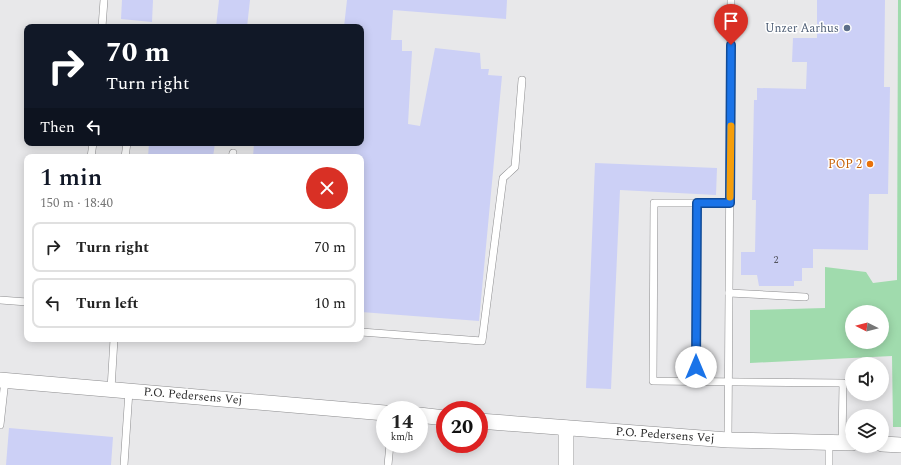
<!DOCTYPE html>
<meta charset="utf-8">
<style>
body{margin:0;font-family:Spectral,serif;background:#f2f2f2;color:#222;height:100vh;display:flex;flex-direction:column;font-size:15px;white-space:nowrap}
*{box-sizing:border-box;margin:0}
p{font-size:13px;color:#767676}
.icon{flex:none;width:22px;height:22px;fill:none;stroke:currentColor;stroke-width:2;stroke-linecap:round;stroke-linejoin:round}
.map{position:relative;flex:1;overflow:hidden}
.side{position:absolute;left:24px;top:154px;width:340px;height:188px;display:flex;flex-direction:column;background:#fff;border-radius:8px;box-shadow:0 2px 10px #0003}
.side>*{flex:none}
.top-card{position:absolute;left:24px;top:24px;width:340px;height:122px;border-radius:8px;box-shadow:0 2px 10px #0003;background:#111827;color:#fff;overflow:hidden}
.needle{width:26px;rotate:276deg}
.controls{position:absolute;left:845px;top:305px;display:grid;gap:8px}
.controls a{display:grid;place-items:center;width:44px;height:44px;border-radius:50%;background:#fff;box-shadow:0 2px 10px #0003;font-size:20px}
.speed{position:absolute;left:376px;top:401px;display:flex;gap:8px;font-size:20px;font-weight:700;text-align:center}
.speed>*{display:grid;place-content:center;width:52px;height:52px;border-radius:50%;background:#fff;box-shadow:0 2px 10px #0003;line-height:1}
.speed small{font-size:10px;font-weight:400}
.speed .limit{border:6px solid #d22;background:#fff;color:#111}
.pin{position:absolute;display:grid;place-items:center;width:34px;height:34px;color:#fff;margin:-41px -17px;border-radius:50% 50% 50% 0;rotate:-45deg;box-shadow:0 0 4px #0007}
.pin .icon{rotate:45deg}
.me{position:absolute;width:44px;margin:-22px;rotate:0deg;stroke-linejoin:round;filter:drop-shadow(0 0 3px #0008)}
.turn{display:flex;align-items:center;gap:14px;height:84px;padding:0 16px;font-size:18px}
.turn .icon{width:52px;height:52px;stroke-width:2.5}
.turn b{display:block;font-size:28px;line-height:34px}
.then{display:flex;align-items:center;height:38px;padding:0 16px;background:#0003;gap:8px;font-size:15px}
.round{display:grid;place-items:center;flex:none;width:42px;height:42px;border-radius:21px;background:#f2f2f2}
.head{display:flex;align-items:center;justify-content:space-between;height:68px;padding:0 16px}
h1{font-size:24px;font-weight:600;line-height:30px;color:#111827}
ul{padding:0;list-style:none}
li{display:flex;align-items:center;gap:12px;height:50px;margin:0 8px 6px;padding:0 8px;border:2px solid #e0e0e0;border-radius:8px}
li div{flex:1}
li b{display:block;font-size:15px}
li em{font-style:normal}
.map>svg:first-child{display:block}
.green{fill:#a0dbad;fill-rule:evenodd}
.building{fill:#ccd0f6}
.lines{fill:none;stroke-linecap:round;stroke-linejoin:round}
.service-casing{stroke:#8c8c8e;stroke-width:8}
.minor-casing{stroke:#8c8c8e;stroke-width:16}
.service{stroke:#fff;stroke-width:7}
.minor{stroke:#fff;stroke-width:15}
.route-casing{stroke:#114b97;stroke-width:10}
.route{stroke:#1a73e8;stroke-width:7}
.slow{stroke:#f59e0b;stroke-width:7}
.service-dot{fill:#5c6f8a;stroke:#fff;stroke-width:1.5}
.food-dot{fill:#e8710a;stroke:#fff;stroke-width:1.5}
.labels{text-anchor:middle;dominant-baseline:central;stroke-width:3;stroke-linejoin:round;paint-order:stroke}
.number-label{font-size:10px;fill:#53545e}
.service-label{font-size:12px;fill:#4e5e75;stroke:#fff;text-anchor:end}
.food-label{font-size:12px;fill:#c56008;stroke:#fff;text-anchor:end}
.street-label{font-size:12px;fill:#2b2b2b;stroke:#fff}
</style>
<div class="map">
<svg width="901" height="465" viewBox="0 0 901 465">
<rect width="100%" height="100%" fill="#e8e8ea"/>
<path class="green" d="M 898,0 L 901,0 L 901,427 L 893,427 L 892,356 L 750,363 L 750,310 L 825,308 L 825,267 L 866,272 L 873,283 L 897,280 ZM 852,312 L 882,312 L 882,342 L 852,342 Z"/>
<g class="building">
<polygon points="122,0 153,0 152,22 121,19"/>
<polygon points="219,0 250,0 247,27 216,27"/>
<polygon points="347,0 507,0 506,19 393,10 391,40 402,40 402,51 412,51 408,124 420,126 435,48 480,53 481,69 489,69 488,75 502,76 479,321 361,312 361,157 253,157 254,143 361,143 361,27 344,27"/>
<polygon points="817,0 885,0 884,87 890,87 888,194 869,194 868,250 813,249 813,268 802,268 802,281 794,281 794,286 759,286 757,275 741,275 741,252 755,252 756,200 752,200 754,100 757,100 757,88 806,89 807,62 792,62 793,38 817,38"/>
<polygon points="149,143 215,143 213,157 148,157"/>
<polygon points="595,163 717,168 716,195 620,190 611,389 586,388"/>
<polygon points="9,428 113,437 111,465 6,465"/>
</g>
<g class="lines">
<defs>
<g id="service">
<polyline points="102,27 104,0"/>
<polyline points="91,157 93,143"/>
<polyline points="125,157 127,143"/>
<polyline points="232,157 233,153"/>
<polyline points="730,203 654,203 653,381 843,383 842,443"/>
<polyline points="729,293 805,297"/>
<polyline points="0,300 27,302"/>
<polyline points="361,332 482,341 503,178 515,167 522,80"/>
<polyline points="696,382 697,203"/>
<polyline points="111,389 114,339"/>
<polyline points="0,425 5,380"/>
<polyline points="728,440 731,0"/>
<polyline points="124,465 129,391"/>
<polyline points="388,465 390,444"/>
<polyline points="829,465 829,443"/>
</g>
<g id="minor">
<polyline points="0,380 385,413"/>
<polyline points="419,415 445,418"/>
<polyline points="479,421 728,440 852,443"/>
<polyline points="882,444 901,445"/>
<polyline points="566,465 566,428"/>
</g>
</defs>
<use href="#service" class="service-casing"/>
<use href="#minor" class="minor-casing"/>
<use href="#service" class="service"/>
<use href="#minor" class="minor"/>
</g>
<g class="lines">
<defs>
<polyline id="route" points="696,367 697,203 730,203 731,45"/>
</defs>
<use href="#route" class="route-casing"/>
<use href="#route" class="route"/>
<polyline class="slow" points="730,197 731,126"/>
</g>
<circle class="service-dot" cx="847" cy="28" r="4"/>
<circle class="food-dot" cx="870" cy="164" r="4"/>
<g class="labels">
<g class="number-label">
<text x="776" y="260">2</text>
</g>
<g class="service-label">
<text x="839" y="28">Unzer Aarhus</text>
</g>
<g class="food-label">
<text x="862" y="164">POP 2</text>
</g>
<g class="street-label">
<text transform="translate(193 396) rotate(5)">P.O. Pedersens Vej</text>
<text transform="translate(665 435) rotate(4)">P.O. Pedersens Vej</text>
</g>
</g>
</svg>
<div class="controls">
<a><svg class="needle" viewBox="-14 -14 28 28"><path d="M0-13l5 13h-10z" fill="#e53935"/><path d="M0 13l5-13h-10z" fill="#767676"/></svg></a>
<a><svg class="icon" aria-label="sound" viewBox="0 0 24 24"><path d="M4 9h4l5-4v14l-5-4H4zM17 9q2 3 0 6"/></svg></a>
<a><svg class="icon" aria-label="layers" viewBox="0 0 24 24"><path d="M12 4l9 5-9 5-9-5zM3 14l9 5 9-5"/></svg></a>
</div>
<div class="speed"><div>14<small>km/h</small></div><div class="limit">20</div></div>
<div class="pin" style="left:731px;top:45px;background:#d93025"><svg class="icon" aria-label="arrive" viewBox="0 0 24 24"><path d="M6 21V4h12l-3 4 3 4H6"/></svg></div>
<svg class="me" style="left:696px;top:367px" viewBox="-20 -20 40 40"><circle r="19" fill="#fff"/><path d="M0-13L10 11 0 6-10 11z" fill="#1a73e8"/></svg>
<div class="top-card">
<div class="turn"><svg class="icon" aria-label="right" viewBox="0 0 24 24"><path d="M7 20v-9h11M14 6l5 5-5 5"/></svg><div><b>70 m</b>Turn right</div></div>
<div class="then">Then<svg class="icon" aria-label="left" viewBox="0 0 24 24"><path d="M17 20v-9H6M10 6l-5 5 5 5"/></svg></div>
</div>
<section class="side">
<div class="head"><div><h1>1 min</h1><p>150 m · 18:40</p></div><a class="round" style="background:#d93025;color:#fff"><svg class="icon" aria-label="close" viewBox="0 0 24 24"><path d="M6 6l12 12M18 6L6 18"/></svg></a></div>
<ul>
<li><svg class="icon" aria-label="right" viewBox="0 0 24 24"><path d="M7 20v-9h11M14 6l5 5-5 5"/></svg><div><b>Turn right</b></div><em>70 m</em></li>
<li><svg class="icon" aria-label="left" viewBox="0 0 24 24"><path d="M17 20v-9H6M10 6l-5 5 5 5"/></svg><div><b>Turn left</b></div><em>10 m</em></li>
</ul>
</section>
</div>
